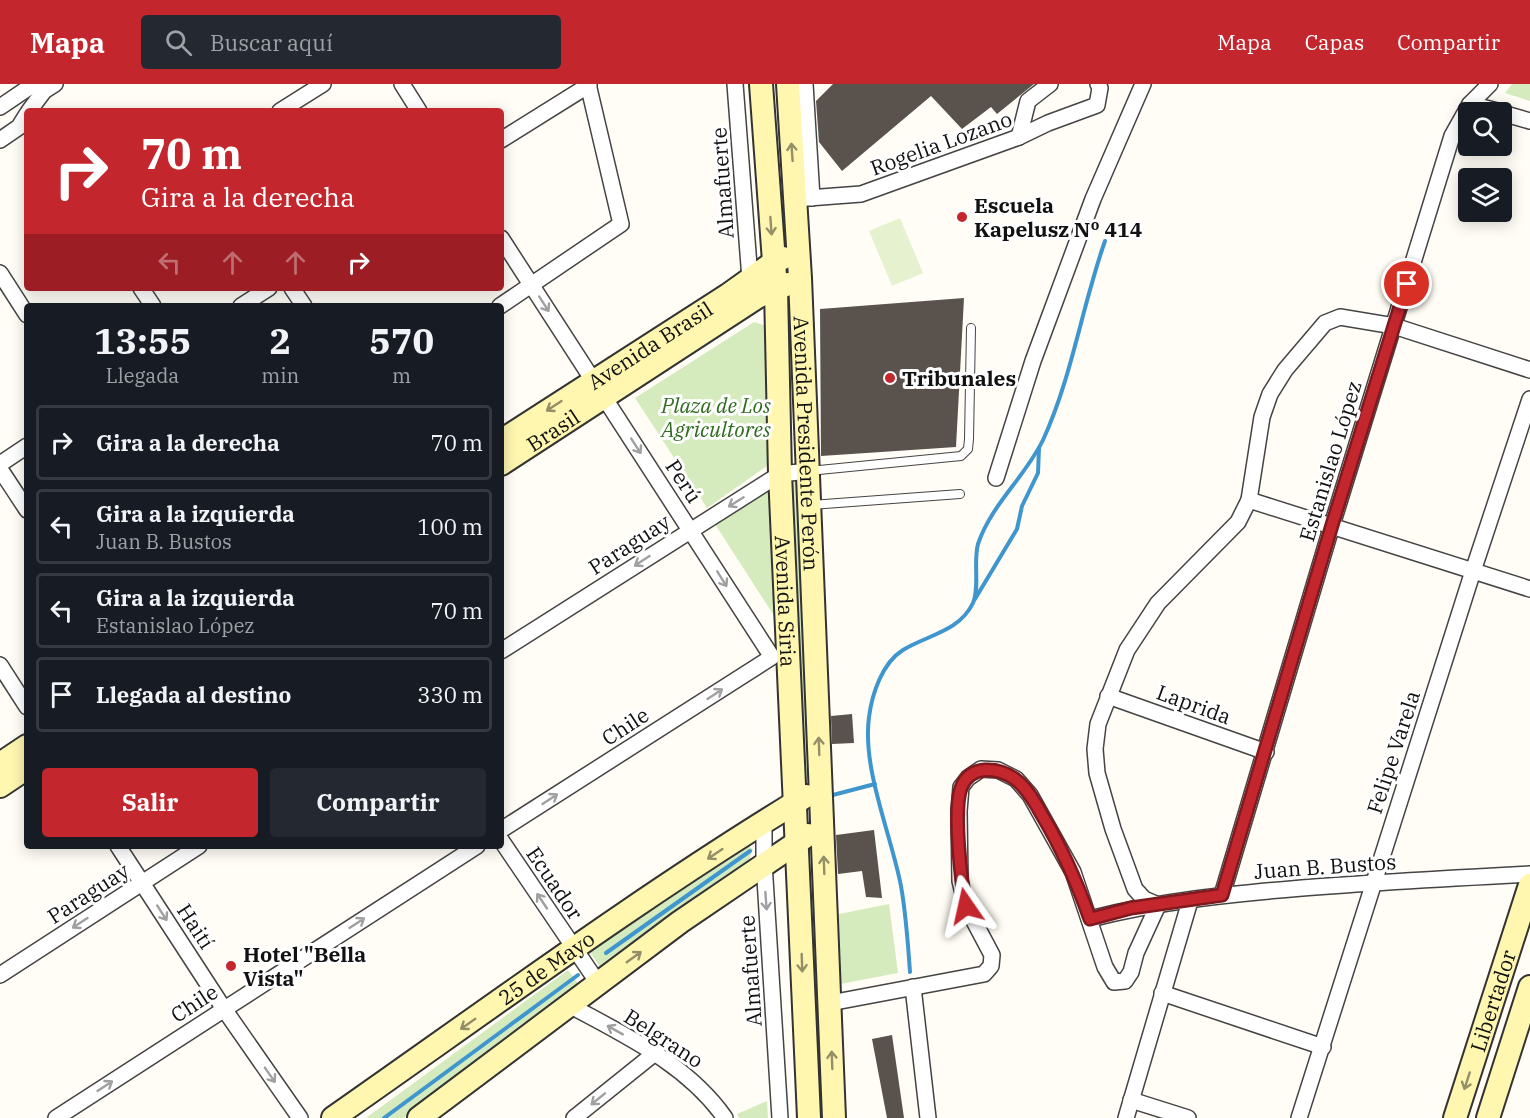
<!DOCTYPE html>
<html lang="es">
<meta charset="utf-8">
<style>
body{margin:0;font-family:"IBM Plex Serif",serif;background:#242831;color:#f1f3f6;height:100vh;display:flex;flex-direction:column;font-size:22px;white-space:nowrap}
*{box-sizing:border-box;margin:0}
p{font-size:20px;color:#9ea1a6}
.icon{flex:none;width:33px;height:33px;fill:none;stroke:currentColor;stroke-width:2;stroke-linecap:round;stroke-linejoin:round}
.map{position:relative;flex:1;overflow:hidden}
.details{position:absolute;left:24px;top:219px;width:480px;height:546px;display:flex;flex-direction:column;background:#171b24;border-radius:6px;box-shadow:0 3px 15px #0003}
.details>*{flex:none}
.banner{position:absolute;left:24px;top:24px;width:480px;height:183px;border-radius:6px;box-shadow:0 3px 15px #0003;background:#c4262e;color:#fff;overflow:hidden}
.buttons{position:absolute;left:1458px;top:18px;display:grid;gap:12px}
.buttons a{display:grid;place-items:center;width:54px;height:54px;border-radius:6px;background:#171b24;box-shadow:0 3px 15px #0003;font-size:30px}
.pin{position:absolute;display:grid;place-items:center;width:51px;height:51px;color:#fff;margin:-26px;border:3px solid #fff;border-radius:50%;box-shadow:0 2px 6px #0007}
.me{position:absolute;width:66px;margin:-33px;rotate:349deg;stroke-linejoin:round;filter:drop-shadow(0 0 4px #0008)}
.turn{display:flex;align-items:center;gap:21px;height:126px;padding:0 18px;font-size:27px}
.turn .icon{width:78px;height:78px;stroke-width:2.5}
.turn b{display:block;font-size:42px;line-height:51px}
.lanes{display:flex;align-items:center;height:57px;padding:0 18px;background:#0003;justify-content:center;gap:30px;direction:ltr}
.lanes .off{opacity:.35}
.eta{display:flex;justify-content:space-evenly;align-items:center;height:102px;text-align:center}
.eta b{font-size:36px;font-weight:700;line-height:42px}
.action{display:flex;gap:12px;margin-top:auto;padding:12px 18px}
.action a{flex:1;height:69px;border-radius:6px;background:#c4262e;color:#fff;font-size:24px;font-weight:700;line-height:69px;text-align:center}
.action a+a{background:#242831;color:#f1f3f6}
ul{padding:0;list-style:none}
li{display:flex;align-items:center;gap:18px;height:75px;margin:0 12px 9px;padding:0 6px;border:3px solid #363941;border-radius:6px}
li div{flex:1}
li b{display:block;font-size:22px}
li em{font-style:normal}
header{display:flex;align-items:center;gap:36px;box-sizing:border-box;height:84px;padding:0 30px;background:#c4262e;color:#fff}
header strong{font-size:28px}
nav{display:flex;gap:33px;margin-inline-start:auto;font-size:21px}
.search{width:420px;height:54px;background:#242831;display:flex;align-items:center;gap:15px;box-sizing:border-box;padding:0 21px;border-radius:6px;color:#9ea1a6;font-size:22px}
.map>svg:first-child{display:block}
.green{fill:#d5ebbd}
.pitch{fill:#e6f2cf}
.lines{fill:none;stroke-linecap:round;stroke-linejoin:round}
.stream{stroke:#3f96cf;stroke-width:4}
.building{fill:#5a524d}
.lane-casing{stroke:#444;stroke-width:10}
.street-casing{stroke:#444;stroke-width:18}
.secondary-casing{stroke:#333;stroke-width:26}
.lane{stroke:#fff;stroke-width:8}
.street{stroke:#fff;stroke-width:15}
.secondary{stroke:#fff6b0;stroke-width:22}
.oneway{stroke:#948f68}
.oneway2{stroke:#a0a0a0}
.route-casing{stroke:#7f191e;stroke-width:15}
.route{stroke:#c4262e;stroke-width:10}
.poi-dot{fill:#c4262e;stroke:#fff;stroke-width:2}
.labels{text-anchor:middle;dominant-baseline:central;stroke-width:6;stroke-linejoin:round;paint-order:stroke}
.street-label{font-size:21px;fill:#111;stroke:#fff}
.poi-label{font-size:21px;font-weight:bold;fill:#111;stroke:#fff;text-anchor:start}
.park-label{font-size:21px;font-style:italic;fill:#2f6b1f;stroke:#fff}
</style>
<header>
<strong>Mapa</strong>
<div class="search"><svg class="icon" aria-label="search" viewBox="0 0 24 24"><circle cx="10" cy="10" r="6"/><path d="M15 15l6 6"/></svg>Buscar aquí</div>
<nav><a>Mapa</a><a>Capas</a><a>Compartir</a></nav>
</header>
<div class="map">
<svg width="1530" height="1034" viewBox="0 0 1530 1034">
<rect width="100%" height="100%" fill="#fffdf5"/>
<g class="green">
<polygon points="1512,0 1530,0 1530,17 1505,9"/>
<polygon points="754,238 769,243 774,377 707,424 635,314"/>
<polygon points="797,396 812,699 803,699 790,400"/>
<polygon points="774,399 780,541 713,437"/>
<polygon points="744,760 753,765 747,782 602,886 590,868"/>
<polygon points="809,780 813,780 827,1034 815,1034 807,782"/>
<polygon points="889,820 898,889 840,900 834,831"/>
<polygon points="568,886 580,902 404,1034 366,1034"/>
<polygon points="767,1017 768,1034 739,1034 737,1030"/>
</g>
<polygon class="pitch" points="900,134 923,189 892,202 869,147"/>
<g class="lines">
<g class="stream">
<polyline points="975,515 1017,445 1022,422 1038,389 1039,364"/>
<polyline points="829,712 875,700"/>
<polyline points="606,869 750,767"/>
<path d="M 910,888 C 908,859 906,830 901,802 C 891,750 862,685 869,633 C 872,610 882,579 903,566 C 927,551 959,548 973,519 C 980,504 973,478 978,460 C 991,421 1025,393 1043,356 C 1072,293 1082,222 1105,157"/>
<polyline points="384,1034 578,891"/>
</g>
</g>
<g class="building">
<polygon points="833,0 1034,0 997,30 991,23 962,45 931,12 842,87 819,58 816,17"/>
<polygon points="964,214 956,363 821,372 820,225"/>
<polygon points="852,630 854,659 832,660 831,632"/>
<polygon points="874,746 882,814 866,813 862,787 838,790 836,751"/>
<polygon points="892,951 904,1034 887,1034 872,955"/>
</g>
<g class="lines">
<defs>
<g id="lane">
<polyline points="809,387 961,372 968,365 969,355 971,244"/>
<polyline points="811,421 960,410"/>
</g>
<g id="street">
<polyline points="402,0 419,27"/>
<polyline points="735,0 750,195"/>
<polyline points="805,0 812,114"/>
<polyline points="1470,20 1501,28"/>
<polyline points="0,23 34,0"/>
<polyline points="29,27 44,7 55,0"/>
<polyline points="280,27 323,0"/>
<polyline points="1502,29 1530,37"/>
<polyline points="1019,53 1028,17 1050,0"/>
<polyline points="0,56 19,43 27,30"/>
<polyline points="501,56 589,1"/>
<polyline points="795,115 861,110 1019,53 1048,39 1097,21 1100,4 1098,0"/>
<polyline points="501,154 772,573 501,746"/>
<polyline points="0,189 27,231"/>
<polyline points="141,204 153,222"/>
<polyline points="292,204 304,222"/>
<polyline points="241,222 269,204"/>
<polyline points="500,222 621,140 588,0"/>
<polyline points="0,380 27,362"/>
<polyline points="0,385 27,426"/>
<polyline points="996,394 1033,277 1093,115 1143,0"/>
<polyline points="1249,416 1530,505"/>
<polyline points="501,567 780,390 809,387"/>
<polyline points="0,581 27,623"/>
<polyline points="1108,612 1266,668"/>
<polyline points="764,737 764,779 780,1034"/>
<polyline points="501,756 598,899"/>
<polyline points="118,762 224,925 300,1034"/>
<polyline points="1222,811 1332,441 1452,52 1470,20 1490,0"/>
<path d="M 1090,835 C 1159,817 1231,810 1302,804 C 1378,798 1454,794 1530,790"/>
<polyline points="0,891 199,762"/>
<polyline points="913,903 928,1034"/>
<polyline points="1162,909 1323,963"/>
<polyline points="830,919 984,890 991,882 992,871 966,822 960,797 959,727 961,703 968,694 981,685 998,686 1016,695 1030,711 1073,788 1105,883 1114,898 1125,897 1131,888 1136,869 1158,821 1144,815 1135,805 1113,745 1097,689 1095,665 1098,640 1127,566 1158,519 1238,438 1249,416 1262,333 1270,310 1285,286 1325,239 1340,233 1394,242 1530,286"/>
<path d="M 569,921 C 626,952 687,980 725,1034"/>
<polyline points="1131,1016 1188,1034"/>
<polyline points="56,1034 477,762"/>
<polyline points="574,1034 655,969"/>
<polyline points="1126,1034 1190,817"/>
<polyline points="1299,1034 1473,487 1530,315"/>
</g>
<g id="secondary">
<path id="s1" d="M 761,0 L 776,205 L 780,390 L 809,1034"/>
<path id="s2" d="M 788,0 L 800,194 L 834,1034"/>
<path id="s3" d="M 501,357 L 728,211 L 774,178 L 783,174"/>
<path id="s4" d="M 501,380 L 759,212 L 788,200"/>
<polyline points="0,680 27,662"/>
<polyline points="0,702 27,684"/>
<path id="s5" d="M 333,1034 C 489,925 643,811 806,712"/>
<polyline points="419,1034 680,838 808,751"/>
<path id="s6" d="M 1455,1034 L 1530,801"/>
<polyline points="1488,1034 1530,903"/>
</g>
</defs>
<use href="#lane" class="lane-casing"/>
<use href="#street" class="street-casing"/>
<use href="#secondary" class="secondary-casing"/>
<use href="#lane" class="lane"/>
<use href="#street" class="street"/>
<use href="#secondary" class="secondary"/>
</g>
<defs><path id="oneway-shaft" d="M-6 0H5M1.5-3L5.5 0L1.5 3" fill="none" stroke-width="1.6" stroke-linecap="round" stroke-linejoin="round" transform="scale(1.5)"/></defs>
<g class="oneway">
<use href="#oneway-shaft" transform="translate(792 68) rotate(-94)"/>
<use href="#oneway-shaft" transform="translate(771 142) rotate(86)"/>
<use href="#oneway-shaft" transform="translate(554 322) rotate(147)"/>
<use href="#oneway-shaft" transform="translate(819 662) rotate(-92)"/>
<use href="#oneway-shaft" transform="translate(715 770) rotate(146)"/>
<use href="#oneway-shaft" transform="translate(824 781) rotate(-92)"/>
<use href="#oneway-shaft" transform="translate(634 873) rotate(-36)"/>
<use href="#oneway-shaft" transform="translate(802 879) rotate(88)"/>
<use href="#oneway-shaft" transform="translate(468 940) rotate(145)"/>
<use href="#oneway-shaft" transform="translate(832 976) rotate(-92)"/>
<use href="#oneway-shaft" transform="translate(1467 997) rotate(108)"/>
</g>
<g class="oneway2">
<use href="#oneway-shaft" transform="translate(544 220) rotate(57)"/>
<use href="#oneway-shaft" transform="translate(636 362) rotate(57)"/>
<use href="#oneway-shaft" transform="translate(736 418) rotate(148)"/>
<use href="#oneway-shaft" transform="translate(642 477) rotate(147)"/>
<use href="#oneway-shaft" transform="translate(722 495) rotate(58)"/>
<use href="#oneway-shaft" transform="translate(715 610) rotate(-33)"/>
<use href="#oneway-shaft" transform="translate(550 715) rotate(-33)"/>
<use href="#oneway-shaft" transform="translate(542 817) rotate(-124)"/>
<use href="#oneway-shaft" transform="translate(766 817) rotate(86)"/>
<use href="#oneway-shaft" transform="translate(162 829) rotate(57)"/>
<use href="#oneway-shaft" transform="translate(80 839) rotate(147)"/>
<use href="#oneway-shaft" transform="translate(357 839) rotate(-33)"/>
<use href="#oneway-shaft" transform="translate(615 946) rotate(-151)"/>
<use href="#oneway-shaft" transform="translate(270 991) rotate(55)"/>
<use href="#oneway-shaft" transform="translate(105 1002) rotate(-33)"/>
<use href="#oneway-shaft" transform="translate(598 1015) rotate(141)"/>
</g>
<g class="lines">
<defs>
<path id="route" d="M 966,822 C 961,798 953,726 961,704 C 970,680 998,683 1015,695 C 1027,704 1035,718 1042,731 C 1063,766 1076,796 1090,835 L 1131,824 L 1222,811 L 1332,441 L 1407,200"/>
</defs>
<use href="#route" class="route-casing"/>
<use href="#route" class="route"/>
</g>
<g class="poi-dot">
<circle cx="962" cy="133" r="6"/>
<circle cx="890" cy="294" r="6"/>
<circle cx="231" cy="882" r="6"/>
</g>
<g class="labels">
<g class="street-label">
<text transform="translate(941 59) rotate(-20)">Rogelia Lozano</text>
<text transform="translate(722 99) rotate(-94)">Almafuerte</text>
<text stroke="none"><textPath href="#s3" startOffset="177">Avenida Brasil</textPath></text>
<text stroke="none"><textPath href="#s4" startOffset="62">Brasil</textPath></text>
<text stroke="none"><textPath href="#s2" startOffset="360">Avenida Presidente Perón</textPath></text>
<text transform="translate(1330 377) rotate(-73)">Estanislao López</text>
<text transform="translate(684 397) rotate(57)">Perú</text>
<text transform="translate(629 460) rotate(-33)">Paraguay</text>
<text stroke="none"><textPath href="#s1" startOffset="518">Avenida Siria</textPath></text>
<text transform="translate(1194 620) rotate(20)">Laprida</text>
<text transform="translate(625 642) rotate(-33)">Chile</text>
<text transform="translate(1393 668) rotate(-72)">Felipe Varela</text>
<text transform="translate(1325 782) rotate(-4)">Juan B. Bustos</text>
<text transform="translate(555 799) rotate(56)">Ecuador</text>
<text transform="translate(88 809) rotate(-33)">Paraguay</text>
<text transform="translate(196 842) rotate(57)">Haití</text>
<text stroke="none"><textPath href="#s5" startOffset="261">25 de Mayo</textPath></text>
<text transform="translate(750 887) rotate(-94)">Almafuerte</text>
<text stroke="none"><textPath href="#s6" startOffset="123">Libertador</textPath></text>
<text transform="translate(194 919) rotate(-33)">Chile</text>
<text transform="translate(664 954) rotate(33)">Belgrano</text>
</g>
<g class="poi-label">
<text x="974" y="121">Escuela<tspan x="974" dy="24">Kapelusz Nº 414</tspan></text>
<text x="902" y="294">Tribunales</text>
<text x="243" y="870">Hotel "Bella<tspan x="243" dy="24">Vista"</tspan></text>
</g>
<g class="park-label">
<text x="716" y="321">Plaza de Los<tspan x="716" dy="24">Agricultores</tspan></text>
</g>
</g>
</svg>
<div class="buttons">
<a><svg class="icon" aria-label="search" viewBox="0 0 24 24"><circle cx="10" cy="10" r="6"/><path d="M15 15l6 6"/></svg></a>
<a><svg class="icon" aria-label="layers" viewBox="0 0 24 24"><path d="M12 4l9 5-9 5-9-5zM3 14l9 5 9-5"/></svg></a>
</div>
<div class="pin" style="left:1407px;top:200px;background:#d93025"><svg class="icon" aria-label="arrive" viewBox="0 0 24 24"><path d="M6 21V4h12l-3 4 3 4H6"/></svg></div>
<svg class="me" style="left:966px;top:822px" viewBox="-20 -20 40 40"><path d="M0-17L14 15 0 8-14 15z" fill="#c4262e" stroke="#fff" stroke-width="4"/></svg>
<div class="banner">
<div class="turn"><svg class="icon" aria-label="right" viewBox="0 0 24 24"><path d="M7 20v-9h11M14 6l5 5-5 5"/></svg><div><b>70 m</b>Gira a la derecha</div></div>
<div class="lanes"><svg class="icon off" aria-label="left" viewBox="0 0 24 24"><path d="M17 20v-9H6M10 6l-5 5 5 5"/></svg><svg class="icon off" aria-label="ahead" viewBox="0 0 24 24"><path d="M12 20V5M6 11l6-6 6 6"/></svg><svg class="icon off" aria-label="ahead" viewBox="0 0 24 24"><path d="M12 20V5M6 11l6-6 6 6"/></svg><svg class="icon" aria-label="right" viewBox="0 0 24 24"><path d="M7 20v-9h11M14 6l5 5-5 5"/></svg></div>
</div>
<section class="details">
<div class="eta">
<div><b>13:55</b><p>Llegada</p></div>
<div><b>2</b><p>min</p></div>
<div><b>570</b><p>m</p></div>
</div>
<ul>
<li><svg class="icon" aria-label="right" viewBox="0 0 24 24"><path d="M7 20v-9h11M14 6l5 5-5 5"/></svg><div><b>Gira a la derecha</b></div><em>70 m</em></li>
<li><svg class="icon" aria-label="left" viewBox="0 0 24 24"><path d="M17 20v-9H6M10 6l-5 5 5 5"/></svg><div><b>Gira a la izquierda</b><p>Juan B. Bustos</p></div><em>100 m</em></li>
<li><svg class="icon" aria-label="left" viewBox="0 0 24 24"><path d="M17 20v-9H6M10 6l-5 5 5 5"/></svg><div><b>Gira a la izquierda</b><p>Estanislao López</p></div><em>70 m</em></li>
<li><svg class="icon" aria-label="arrive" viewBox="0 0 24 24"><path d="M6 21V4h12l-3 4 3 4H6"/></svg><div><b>Llegada al destino</b></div><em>330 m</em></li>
</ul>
<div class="action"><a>Salir</a><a>Compartir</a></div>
</section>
</div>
